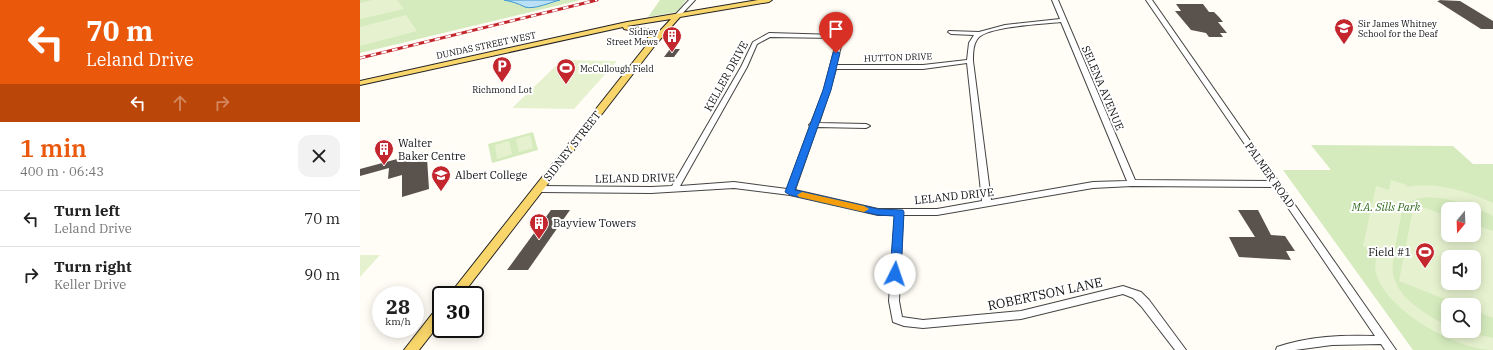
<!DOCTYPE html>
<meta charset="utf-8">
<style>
body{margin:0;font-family:"IBM Plex Serif",serif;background:#f2f2f2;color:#222;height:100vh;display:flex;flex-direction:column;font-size:15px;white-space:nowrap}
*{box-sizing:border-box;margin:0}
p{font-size:13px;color:#767676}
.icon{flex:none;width:22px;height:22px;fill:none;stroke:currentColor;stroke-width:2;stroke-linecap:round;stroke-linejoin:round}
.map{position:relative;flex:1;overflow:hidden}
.details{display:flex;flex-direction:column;background:#fff;width:360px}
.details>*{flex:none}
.guide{background:#ea580c;color:#fff;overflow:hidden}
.needle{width:26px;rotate:199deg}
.buttons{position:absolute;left:1081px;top:202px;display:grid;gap:8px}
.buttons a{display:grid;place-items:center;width:40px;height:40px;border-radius:8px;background:#fff;box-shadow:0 2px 10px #0003;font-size:20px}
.speed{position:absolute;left:12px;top:286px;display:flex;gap:8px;font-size:20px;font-weight:700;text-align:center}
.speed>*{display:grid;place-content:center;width:52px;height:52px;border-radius:50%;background:#fff;box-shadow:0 2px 10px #0003;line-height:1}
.speed small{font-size:10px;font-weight:400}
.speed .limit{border:2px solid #111;border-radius:6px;background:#fff;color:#111}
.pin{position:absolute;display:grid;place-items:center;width:34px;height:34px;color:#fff;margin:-41px -17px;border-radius:50% 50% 50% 0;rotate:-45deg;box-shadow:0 0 4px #0007}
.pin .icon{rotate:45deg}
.me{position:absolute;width:44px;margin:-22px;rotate:4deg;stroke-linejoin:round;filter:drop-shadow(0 0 3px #0008)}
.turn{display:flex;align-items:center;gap:14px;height:84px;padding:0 20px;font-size:18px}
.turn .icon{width:52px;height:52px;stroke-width:2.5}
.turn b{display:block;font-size:28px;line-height:34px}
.lanes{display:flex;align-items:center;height:38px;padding:0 20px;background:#0003;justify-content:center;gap:20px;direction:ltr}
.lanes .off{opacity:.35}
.round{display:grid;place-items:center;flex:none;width:42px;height:42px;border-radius:12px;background:#f2f2f2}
.overview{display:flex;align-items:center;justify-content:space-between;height:68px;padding:0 20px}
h1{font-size:24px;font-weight:600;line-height:30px;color:#ea580c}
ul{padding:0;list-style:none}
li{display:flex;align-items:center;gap:12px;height:56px;padding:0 20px;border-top:1px solid #e0e0e0}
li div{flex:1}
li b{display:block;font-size:15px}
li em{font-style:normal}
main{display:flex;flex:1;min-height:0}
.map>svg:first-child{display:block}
.green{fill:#d5ebbd;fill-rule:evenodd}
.pitch{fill:#e6f2cf;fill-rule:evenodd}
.water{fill:#b9e0f7;stroke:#3f96cf}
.building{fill:#5a524d}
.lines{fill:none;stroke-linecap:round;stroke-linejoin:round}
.minor-casing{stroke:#444;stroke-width:2}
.major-casing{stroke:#222;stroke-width:2}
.minor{fill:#fff;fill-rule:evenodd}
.major{fill:#f9d66b;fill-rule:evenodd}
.rail-casing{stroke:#c4262e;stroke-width:3}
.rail{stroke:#fff;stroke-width:2;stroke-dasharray:5.5;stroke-linecap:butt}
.route{fill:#1a73e8;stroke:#114b97}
.slow{fill:#f59e0b}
.labels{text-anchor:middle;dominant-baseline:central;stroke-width:4;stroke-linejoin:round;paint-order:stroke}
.far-poi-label{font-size:9px;fill:#111;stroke:#fff;text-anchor:start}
.far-street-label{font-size:9px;fill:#111;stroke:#fff}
.street-label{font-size:11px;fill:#111;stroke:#fff}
.poi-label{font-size:11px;fill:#111;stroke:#fff;text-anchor:start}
.park-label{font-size:11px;font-style:italic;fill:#2f6b1f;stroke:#fff}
.near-street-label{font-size:13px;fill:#111;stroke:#fff}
</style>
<main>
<section class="details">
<div class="guide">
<div class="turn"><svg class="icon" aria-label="left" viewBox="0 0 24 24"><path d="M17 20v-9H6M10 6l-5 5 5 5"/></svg><div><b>70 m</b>Leland Drive</div></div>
<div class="lanes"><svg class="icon" aria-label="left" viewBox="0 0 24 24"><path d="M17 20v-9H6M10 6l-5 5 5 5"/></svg><svg class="icon off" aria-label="ahead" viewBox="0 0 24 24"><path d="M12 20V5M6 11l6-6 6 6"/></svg><svg class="icon off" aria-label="right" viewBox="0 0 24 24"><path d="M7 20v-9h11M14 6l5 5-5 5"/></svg></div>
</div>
<div class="overview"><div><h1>1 min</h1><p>400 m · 06:43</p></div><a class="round"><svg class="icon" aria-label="close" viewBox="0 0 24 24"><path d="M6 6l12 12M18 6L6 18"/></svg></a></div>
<ul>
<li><svg class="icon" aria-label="left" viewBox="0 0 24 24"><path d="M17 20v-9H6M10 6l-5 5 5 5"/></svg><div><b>Turn left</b><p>Leland Drive</p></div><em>70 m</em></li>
<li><svg class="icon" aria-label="right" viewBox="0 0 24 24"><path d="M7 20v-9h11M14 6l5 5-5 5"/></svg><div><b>Turn right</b><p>Keller Drive</p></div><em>90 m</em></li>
</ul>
</section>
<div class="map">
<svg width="1133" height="350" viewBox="0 0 1133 350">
<rect width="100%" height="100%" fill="#fffdf5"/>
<g class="green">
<polygon points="0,0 144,0 156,2 165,7 174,7 200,0 221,0 0,53"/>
<polygon points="300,0 326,0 317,12 288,17"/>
<polygon points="173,132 178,150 132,163 128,144"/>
<path d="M 951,145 L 1093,146 L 1113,164 L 1133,164 L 1133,350 L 1053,350 L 923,170 L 971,170 ZM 1088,209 L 1114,209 L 1114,235 L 1088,235 ZM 1088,257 L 1114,257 L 1114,283 L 1088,283 ZM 1088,305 L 1114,305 L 1114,331 L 1088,331 Z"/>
</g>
<g class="pitch">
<polygon points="13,0 37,0 44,9 0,19 0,3"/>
<polygon points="46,15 57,31 0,46 0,27"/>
<polygon points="202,60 257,61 214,109 152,108"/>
<polygon points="170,135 173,148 159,152 156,139"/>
<polygon points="149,141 152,154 137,159 135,145"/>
<path d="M 1031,180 L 1047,185 L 1046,187 C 1075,181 1107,191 1133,203 L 1133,216 C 1112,205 1059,184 1042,209 C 1040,226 1031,259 1033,274 C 1038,299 1067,315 1088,326 L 1088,331 L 1101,331 L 1133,338 L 1133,350 C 1097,350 1025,310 1016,273 C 1014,266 1016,259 1018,252 L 1003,246 L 1016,186 L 1029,190 Z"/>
<path d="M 1054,204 L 1088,216 L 1088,235 L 1114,235 L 1114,224 L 1133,231 L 1133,318 L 1114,310 L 1114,305 L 1100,305 L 1039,281 ZM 1088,257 L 1114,257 L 1114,283 L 1088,283 Z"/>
<polygon points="0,255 20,255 0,277"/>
</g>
<path class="water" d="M 144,0 L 200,0 C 191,2 174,10 165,7 C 157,3 153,2 144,0 Z"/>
<g class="building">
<polygon points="1078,0 1100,1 1133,21 1133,29 1121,29 1077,1 1080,1"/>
<polygon points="816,4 843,4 849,12 854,12 859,17 863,22 858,22 867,33 860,33 863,37 849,37 846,33 831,30 815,11 821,11"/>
<polygon points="310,49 320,49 314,57 304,57"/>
<polygon points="63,152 63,158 67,158 69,189 42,197 42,175 28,179 29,168 0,176 0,169"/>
<polygon points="191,210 210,210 168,270 147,270"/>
<polygon points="878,210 898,210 911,235 925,236 935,251 926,251 931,260 879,257 869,237 895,237"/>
</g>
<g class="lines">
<defs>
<g id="minor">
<polygon points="329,0 335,0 319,17 315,17 315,15"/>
<path d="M 692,0 L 698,0 L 775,180 L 910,181 L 786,0 L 792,0 L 1036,350 L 1025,350 L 1021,344 L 972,345 L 935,350 L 916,350 L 917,347 C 950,336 981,335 1015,336 L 914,187 L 772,186 L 733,188 L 577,215 L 543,215 L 539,301 L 542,317 L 563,320 L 661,311 L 763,286 L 781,292 L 789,300 L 826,350 L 815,350 L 781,306 L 773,298 L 763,294 L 661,319 L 563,328 L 544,326 L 533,322 L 529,301 L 535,215 L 518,215 L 430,195 L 374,188 L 291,193 L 180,192 L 176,189 L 180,186 L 291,187 L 312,186 L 381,67 L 393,42 L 409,33 L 478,35 L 483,39 L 476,65 L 563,65 L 607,60 L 609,43 L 614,35 L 591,34 L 588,32 L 589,31 L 619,32 L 645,25 L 700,19 ZM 701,22 L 767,181 L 733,182 L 631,200 L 613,61 C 613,53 613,43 619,37 C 631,26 684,24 701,22 ZM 410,37 L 475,38 L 477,39 L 464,90 L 451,123 L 449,125 L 450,126 L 427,189 L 374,182 L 320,186 L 387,67 L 397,44 ZM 607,63 L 622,201 L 577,209 L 518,209 L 435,190 L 457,127 L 506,128 L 510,126 L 506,124 L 459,123 L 470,90 L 476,69 L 563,69 Z"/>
</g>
<g id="major">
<path d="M 398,0 L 412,0 L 409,2 L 320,17 L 296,44 L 102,295 L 89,295 L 289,42 L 287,34 L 264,29 L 263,27 L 0,85 L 0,81 L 267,22 ZM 311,19 L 296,35 L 292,30 L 267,26 Z"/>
<polygon points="81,308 81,322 59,350 44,350 76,309"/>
</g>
</defs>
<use href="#minor" class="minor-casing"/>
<use href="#major" class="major-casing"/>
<use href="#minor" class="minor"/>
<use href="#major" class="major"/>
<defs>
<polyline id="rail" points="0,58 237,0"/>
</defs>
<use href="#rail" class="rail-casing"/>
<use href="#rail" class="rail"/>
</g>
<polygon class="route" points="476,51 480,53 471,90 435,190 518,209 543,210 544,212 541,274 535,278 530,274 534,216 518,215 430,195 425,192 463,90 473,53"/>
<polygon class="slow" points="442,192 504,206 509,209 504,212 439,197 437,195"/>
<defs>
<symbol id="school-pin" viewBox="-11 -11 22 30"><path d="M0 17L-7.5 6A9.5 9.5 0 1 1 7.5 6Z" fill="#c4262e" stroke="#fff"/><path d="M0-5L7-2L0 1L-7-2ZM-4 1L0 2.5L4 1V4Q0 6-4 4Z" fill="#fff"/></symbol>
<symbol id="building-pin" viewBox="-11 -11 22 30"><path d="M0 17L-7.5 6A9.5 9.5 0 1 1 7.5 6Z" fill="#c4262e" stroke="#fff"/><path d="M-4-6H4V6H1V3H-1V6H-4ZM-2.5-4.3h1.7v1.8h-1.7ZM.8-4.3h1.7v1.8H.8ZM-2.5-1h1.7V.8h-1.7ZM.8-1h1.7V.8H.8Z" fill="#fff"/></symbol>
<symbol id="parking-pin" viewBox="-11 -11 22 30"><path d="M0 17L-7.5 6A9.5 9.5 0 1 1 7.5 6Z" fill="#c4262e" stroke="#fff"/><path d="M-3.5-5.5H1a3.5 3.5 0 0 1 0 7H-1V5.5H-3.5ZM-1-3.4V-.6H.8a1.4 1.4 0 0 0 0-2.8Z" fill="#fff"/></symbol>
<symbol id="stadium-pin" viewBox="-11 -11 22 30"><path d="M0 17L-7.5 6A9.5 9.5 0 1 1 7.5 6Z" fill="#c4262e" stroke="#fff"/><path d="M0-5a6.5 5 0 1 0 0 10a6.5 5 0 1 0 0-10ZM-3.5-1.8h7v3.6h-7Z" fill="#fff"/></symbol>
</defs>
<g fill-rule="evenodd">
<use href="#school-pin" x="973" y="17" width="22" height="30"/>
<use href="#building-pin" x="301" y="25" width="22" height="30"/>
<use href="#parking-pin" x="131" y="55" width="22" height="30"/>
<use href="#stadium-pin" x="195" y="57" width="22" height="30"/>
<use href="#building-pin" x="13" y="138" width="22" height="30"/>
<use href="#school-pin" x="70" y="164" width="22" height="30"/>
<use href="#building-pin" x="168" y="212" width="22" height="30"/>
<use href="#stadium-pin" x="1054" y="241" width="22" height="30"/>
</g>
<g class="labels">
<g class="far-poi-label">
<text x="998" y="23">Sir James Whitney<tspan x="998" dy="10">School for the Deaf</tspan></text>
<text x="298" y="31" text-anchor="end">Sidney<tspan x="298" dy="10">Street Mews</tspan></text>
<text x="220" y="68">McCullough Field</text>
<text x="142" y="89" text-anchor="middle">Richmond Lot</text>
</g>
<g class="far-street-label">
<text transform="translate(126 45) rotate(-12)">DUNDAS STREET WEST</text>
<text transform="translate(538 57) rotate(-2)">HUTTON DRIVE</text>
</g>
<g class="street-label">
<text transform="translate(366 76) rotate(-61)">KELLER DRIVE</text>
<text transform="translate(743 88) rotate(67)">SELENA AVENUE</text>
<text transform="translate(212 146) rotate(-52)">SIDNEY STREET</text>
<text transform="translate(910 175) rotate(55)">PALMER ROAD</text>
<text transform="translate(275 178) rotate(-1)">LELAND DRIVE</text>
<text transform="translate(594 196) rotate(-6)">LELAND DRIVE</text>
</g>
<g class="poi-label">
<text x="38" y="143">Walter<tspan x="38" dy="13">Baker Centre</tspan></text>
<text x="95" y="175">Albert College</text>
<text x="193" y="223">Bayview Towers</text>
<text x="1051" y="252" text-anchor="end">Field #1</text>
</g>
<g class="park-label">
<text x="1026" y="207">M.A. Sills Park</text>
</g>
<g class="near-street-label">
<text transform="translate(685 294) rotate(-12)">ROBERTSON LANE</text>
</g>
</g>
</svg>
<div class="buttons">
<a><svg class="needle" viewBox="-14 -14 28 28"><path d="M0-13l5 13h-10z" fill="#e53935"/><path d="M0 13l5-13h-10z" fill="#767676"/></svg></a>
<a><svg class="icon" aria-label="sound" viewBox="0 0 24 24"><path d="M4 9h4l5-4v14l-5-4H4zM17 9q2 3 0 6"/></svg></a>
<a><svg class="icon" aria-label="search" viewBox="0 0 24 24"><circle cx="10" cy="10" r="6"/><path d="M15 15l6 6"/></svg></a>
</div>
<div class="speed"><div>28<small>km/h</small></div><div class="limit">30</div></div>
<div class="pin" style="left:476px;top:53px;background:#d93025"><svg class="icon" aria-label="arrive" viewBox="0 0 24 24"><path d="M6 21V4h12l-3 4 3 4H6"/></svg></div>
<svg class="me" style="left:535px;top:274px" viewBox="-20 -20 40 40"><circle r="19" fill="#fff"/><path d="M0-13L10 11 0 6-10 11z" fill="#1a73e8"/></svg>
</div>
</main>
